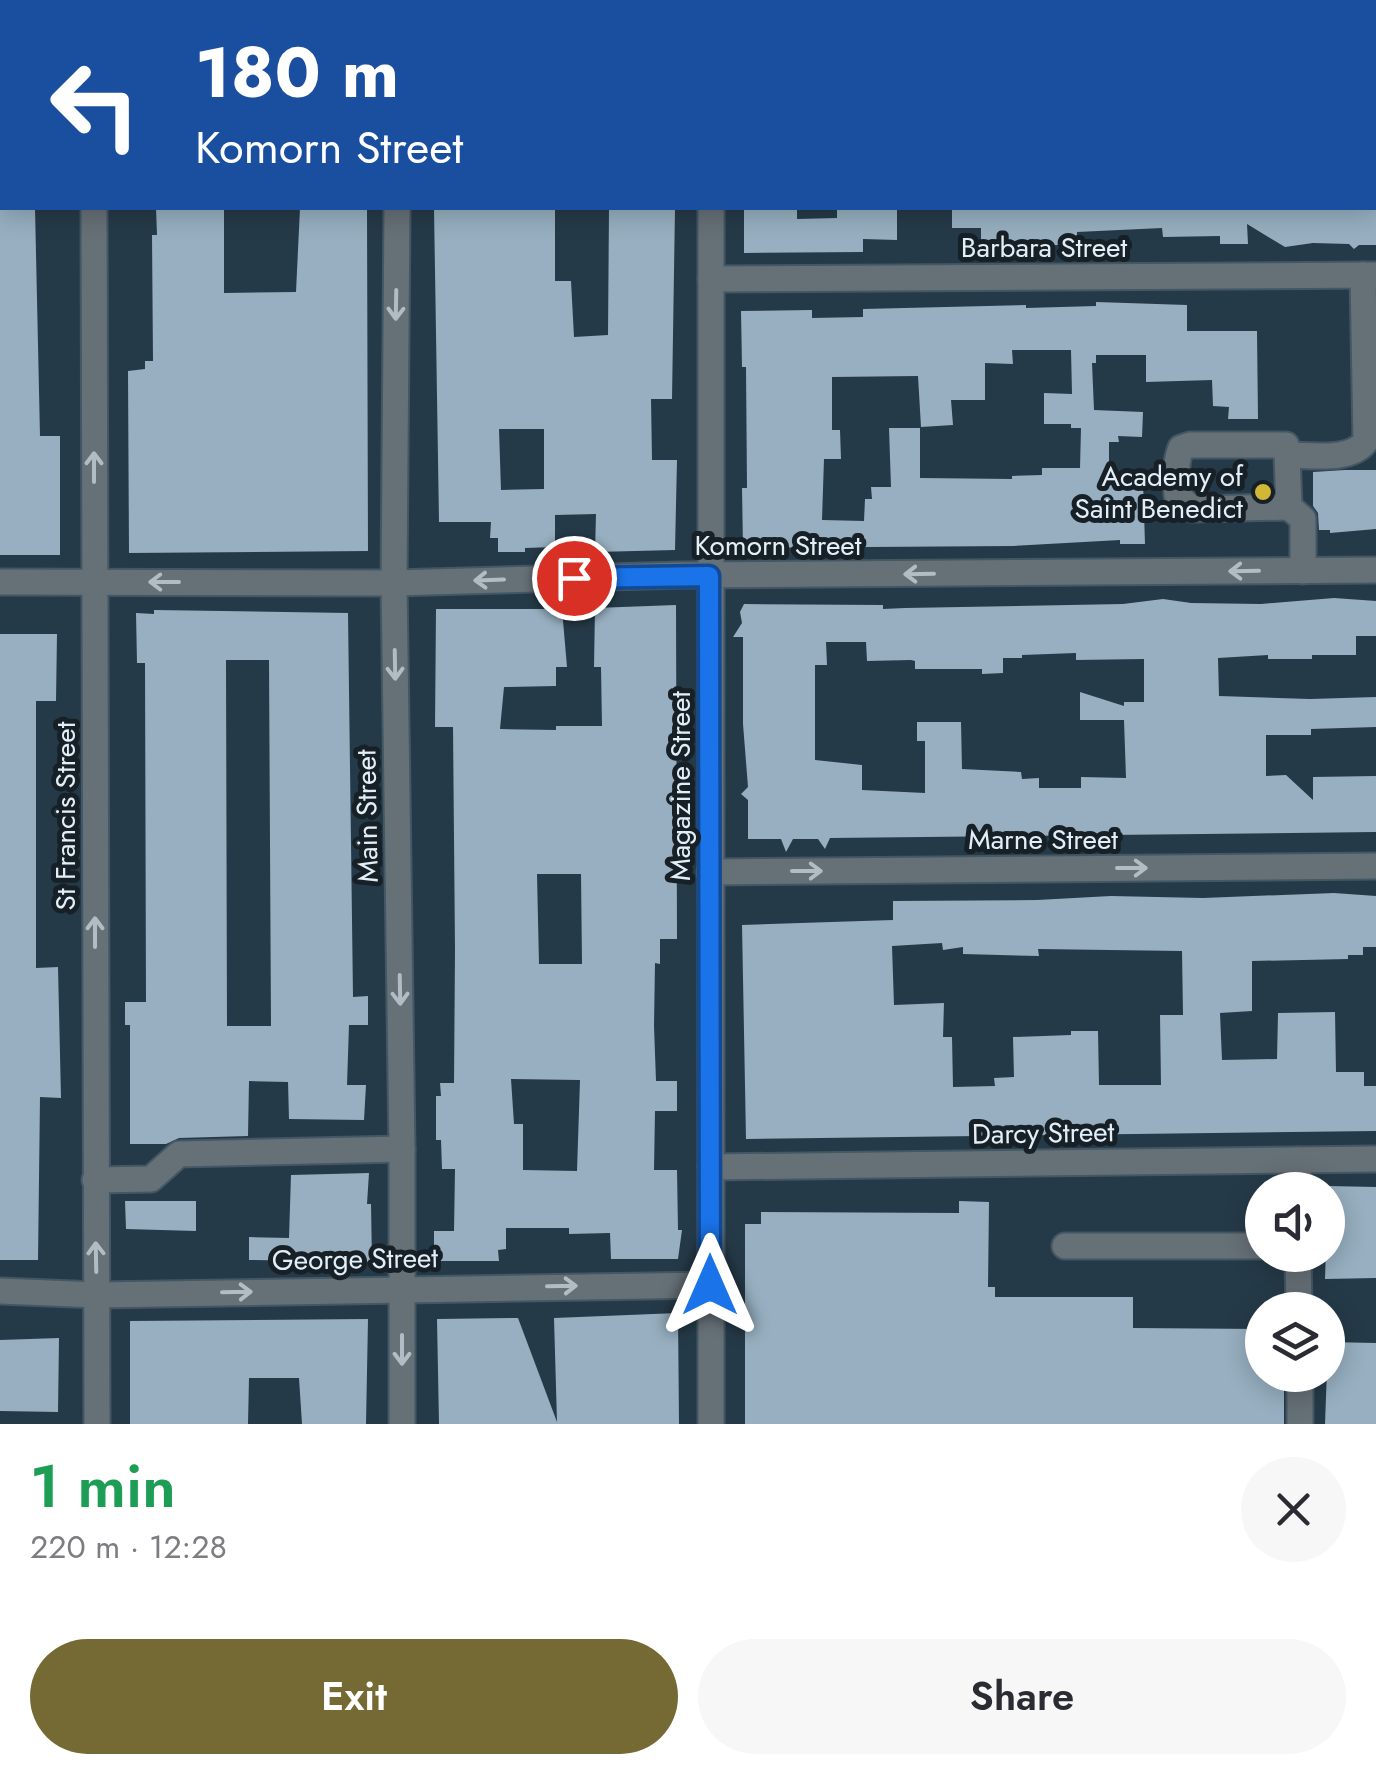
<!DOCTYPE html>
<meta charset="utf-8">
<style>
body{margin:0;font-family:Jost,sans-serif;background:#f7f7f7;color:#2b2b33;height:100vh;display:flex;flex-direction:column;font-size:38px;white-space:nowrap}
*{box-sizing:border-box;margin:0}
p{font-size:32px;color:#7c7c81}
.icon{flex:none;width:55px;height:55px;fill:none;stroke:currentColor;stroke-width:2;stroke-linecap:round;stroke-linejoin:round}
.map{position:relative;height:1424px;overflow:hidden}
.side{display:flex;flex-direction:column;background:#fff;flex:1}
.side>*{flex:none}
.top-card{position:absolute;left:0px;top:0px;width:1378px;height:210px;box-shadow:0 5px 25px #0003;background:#1a4fa0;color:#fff;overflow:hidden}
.buttons{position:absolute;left:1245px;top:1172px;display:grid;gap:20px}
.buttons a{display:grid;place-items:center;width:100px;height:100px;border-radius:50%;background:#fff;box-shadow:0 5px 25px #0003;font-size:50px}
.pin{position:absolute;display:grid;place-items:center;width:85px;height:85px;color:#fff;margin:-42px;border:5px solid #fff;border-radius:50%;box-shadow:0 2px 10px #0007}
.me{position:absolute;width:110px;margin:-55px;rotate:0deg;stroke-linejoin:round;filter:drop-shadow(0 0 8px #0008)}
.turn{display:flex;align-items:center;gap:35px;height:210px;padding:0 30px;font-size:45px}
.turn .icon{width:130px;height:130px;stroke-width:2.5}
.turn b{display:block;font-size:70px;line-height:85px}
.round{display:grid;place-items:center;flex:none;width:105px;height:105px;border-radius:52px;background:#f7f7f7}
.head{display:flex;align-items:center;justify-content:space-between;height:170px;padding:0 30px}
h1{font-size:60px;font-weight:600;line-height:75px;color:#1e9e55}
.action{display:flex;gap:20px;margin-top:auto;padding:20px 30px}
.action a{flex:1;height:115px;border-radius:60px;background:#766a34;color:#fff;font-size:40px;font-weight:600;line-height:115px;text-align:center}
.action a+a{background:#f7f7f7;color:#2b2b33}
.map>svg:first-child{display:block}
.building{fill:#97afc0;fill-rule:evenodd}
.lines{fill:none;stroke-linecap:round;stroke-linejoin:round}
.minor-casing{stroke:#435764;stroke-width:29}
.minor{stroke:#667077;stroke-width:25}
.oneway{stroke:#b1bcc4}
.route-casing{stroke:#114b97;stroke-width:25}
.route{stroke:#1a73e8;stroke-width:18}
.poi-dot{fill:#d1b736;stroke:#172026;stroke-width:4}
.labels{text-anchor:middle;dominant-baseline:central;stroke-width:10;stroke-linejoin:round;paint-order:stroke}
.street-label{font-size:28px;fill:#e3eff8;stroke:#172026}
.poi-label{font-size:28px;fill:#e3eff8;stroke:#172026;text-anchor:end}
</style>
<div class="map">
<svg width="1376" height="1424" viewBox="0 0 1376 1424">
<rect width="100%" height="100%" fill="#253a48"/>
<g class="building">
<polygon points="0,208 35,208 40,436 60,436 60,555 0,555"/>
<polygon points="156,208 224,208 224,293 296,292 300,208 367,208 368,551 129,553 128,371 145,369 145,361 153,361 152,235 157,235"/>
<path d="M 434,208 L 555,208 L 555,281 L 571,281 L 574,337 L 608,335 L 609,208 L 675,208 L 672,399 L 651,399 L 652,460 L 677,460 L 675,550 L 595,552 L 596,514 L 555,515 L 555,547 L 525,548 L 525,552 L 498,552 L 498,538 L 490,538 L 491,522 L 439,522 ZM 499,429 L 544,429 L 544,489 L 501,490 Z"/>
<polygon points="744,208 797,208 797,219 837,218 837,209 897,208 897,240 863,239 863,252 744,253"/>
<polygon points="952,208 1376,208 1376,245 1359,245 1354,249 1349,244 1313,243 1285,247 1247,224 1248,244 1220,244 1220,236 1163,237 1162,228 1077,232 1077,245 981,245 981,228 952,228"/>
<path d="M 1096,302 L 1187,305 L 1187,331 L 1257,331 L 1258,419 L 1228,419 L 1229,407 L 1213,406 L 1212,380 L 1146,382 L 1146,355 L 1096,355 L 1096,363 L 1092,363 L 1094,410 L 1143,412 L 1142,437 L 1118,436 L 1119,442 L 1109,442 L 1109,482 L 1143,481 L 1145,544 L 1120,544 L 1120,540 L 1013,546 L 743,548 L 742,488 L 747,488 L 746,367 L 742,367 L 741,311 L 812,310 L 812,318 L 863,317 L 863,309 L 1026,305 L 1026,308 L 1096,306 ZM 1012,350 L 1071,350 L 1072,394 L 1044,393 L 1044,424 L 1071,424 L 1071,428 L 1081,428 L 1080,468 L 1042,468 L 1042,475 L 1012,476 L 1012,479 L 920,478 L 920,428 L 889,428 L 891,487 L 871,487 L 872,499 L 865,499 L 864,521 L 822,520 L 824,459 L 841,459 L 840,430 L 832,430 L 832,377 L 918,376 L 921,427 L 953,425 L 951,400 L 985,400 L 985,363 L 1013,364 Z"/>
<polygon points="1345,470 1376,470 1376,529 1330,533 1330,530 1319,530 1318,513 1313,506 1313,472"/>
<path d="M 1334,598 L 1376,601 L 1376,636 L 1356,636 L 1356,655 L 1312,655 L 1312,659 L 1268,659 L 1268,655 L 1218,658 L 1219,696 L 1310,699 L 1376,697 L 1376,727 L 1311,729 L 1311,735 L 1266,735 L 1266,776 L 1286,775 L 1313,800 L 1313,777 L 1376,776 L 1376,832 L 830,838 L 825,849 L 818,839 L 793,839 L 786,852 L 781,839 L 748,839 L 748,800 L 741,794 L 748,787 L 743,724 L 743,637 L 733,637 L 742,623 L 740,612 L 744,604 L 883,605 L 883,609 L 905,608 L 1123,604 L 1163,599 L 1191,603 L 1261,604 ZM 826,642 L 866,642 L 867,661 L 911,660 L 915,661 L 915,669 L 982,669 L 982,674 L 1003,673 L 1003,658 L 1022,658 L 1022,655 L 1076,653 L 1076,660 L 1144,659 L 1144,702 L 1124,702 L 1124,706 L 1080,692 L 1080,720 L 1124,720 L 1126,778 L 1081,777 L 1081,788 L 1039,788 L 1039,778 L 1022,779 L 1021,772 L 962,769 L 961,722 L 917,722 L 917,741 L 925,741 L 925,793 L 862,790 L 862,765 L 815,760 L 815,665 L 827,665 Z"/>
<path d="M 676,605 L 677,939 L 660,939 L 660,964 L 655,963 L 654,1026 L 656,1081 L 677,1081 L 677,1111 L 655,1111 L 654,1170 L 677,1170 L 678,1230 L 682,1230 L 678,1259 L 611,1259 L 610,1233 L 569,1234 L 569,1228 L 506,1228 L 506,1249 L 498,1250 L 499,1261 L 434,1261 L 434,1231 L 454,1231 L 455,1169 L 442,1169 L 441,1140 L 436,1140 L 436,1096 L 441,1096 L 440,1083 L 454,1083 L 455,950 L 453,727 L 435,727 L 436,609 L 562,609 L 567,667 L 556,667 L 556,686 L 504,687 L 500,729 L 556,730 L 556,726 L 602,726 L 601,667 L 594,667 L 595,608 ZM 537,874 L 581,874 L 582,964 L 539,964 ZM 511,1079 L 580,1080 L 577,1171 L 523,1170 L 523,1124 L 514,1124 Z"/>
<path d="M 154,610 L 348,613 L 353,997 L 368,996 L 368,1025 L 349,1025 L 347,1085 L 366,1085 L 364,1120 L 289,1119 L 288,1082 L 249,1081 L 248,1136 L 179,1138 L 166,1144 L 130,1144 L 130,1025 L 125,1025 L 125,1002 L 146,1002 L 145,663 L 137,663 L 136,613 L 154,614 ZM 226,660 L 269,660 L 271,1026 L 227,1026 Z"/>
<polygon points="0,634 57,634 56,701 36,701 36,968 58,967 61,1098 40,1097 38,1260 0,1260"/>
<path d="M 1334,893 L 1376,896 L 1376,947 L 1363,947 L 1363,955 L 1348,955 L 1348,959 L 1252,961 L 1252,1011 L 1220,1013 L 1222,1060 L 1277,1059 L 1278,1013 L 1335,1012 L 1336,1072 L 1364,1072 L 1364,1086 L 1376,1086 L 1376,1131 L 746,1139 L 742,925 L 893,920 L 893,901 L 1037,900 L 1111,896 L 1203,898 ZM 942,943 L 943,950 L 963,947 L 963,954 L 1039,956 L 1038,949 L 1182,951 L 1183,1015 L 1160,1015 L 1161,1085 L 1099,1085 L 1098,1031 L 1071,1031 L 1071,1035 L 1013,1037 L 1014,1077 L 994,1078 L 995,1086 L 953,1087 L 952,1037 L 943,1037 L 944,1003 L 894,1005 L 892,946 Z"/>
<polygon points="369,1173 367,1204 371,1204 372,1262 249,1260 249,1237 289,1238 291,1175"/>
<polygon points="1328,1186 1376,1187 1376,1278 1325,1279"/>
<polygon points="125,1201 196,1201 196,1231 126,1229"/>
<polygon points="959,1201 989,1202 988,1287 995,1287 995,1297 1133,1297 1133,1328 1262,1329 1262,1375 1284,1375 1284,1424 745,1424 745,1224 761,1224 761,1212 959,1213"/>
<polygon points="678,1313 679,1424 439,1424 437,1319 518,1318 557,1422 554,1318"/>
<polygon points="368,1319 366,1424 302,1424 299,1378 249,1378 248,1424 130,1424 130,1321"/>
<polygon points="59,1338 58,1412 0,1411 0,1340"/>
<polygon points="1328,1342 1376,1343 1376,1424 1325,1424"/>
</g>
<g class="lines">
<defs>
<g id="minor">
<polyline points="94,0 94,2"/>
<polyline points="710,0 710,2"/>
<polyline points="399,2 399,0"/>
<polyline points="94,208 97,1424"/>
<polyline points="397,208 394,583 402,1149 402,1424"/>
<polyline points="711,279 1376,275"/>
<path d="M 1287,455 L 1286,445 L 1190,445 L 1181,448 C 1175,462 1176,480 1177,495 L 1192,509 L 1289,507"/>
<path d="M 1303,571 L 1303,519 L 1289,507 L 1287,455 C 1312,455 1351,462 1366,441 L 1363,275"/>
<polyline points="0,582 394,583 681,575 1376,570"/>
<polyline points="710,872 1376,866"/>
<polyline points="711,1167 1376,1159"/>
<polyline points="95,1180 151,1179 179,1154 402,1149"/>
<polyline points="1298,1190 1298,1160"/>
<polyline points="1065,1246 1262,1246"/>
<polyline points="1298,1255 1299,1310"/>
<polyline points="0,1291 97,1295 710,1285"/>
<polyline points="1300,1375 1300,1424"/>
<polyline points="711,1424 711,208"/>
</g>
</defs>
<use href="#minor" class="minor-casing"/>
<use href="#minor" class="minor"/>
</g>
<defs><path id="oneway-shaft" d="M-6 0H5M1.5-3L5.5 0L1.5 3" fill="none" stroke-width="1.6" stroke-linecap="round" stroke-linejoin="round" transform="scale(2.5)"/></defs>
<g class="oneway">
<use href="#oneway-shaft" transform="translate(396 305) rotate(91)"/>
<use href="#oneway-shaft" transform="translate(94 467) rotate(-90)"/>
<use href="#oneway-shaft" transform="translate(1244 571) rotate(179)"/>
<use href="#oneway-shaft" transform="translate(919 574) rotate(179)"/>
<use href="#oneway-shaft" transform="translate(489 580) rotate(178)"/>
<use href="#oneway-shaft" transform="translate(164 582) rotate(-180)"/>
<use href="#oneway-shaft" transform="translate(395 665) rotate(89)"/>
<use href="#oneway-shaft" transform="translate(1132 868)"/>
<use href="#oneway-shaft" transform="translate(807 871)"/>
<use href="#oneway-shaft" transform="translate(95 932) rotate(-90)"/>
<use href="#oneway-shaft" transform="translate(400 990) rotate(89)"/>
<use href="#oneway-shaft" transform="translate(96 1257) rotate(-91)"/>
<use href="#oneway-shaft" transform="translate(562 1286) rotate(-1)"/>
<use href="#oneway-shaft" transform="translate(237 1292) rotate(-1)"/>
<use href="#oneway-shaft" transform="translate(402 1350) rotate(90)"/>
</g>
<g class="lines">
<defs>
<polyline id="route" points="574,578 709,576 710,1285"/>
</defs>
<use href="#route" class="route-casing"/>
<use href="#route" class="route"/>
</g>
<circle class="poi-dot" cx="1263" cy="492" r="10"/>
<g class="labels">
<g class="street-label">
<text x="1044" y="247">Barbara Street</text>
<text x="778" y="545">Komorn Street</text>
<text transform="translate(680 786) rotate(-90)">Magazine Street</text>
<text transform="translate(65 816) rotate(-90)">St Francis Street</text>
<text transform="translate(367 816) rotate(-91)">Main Street</text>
<text x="1043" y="839">Marne Street</text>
<text transform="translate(1043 1133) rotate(-1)">Darcy Street</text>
<text transform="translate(355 1259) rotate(-1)">George Street</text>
</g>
<g class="poi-label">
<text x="1243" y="476">Academy of<tspan x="1243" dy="32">Saint Benedict</tspan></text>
</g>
</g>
</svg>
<div class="buttons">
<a><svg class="icon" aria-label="sound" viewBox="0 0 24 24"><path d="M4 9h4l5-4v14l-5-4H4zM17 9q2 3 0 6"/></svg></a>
<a><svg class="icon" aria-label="layers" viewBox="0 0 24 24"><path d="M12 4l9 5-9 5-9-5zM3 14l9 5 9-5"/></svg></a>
</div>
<div class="pin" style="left:574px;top:578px;background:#d93025"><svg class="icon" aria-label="arrive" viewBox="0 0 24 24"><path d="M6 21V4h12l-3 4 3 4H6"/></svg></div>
<svg class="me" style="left:710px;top:1285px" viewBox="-20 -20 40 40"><path d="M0-17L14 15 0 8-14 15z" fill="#1a73e8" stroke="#fff" stroke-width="4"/></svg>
<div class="top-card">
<div class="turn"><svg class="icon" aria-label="left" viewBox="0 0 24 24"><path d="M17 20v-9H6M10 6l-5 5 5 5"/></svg><div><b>180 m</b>Komorn Street</div></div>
</div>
</div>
<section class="side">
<div class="head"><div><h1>1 min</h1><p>220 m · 12:28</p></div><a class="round"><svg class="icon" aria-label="close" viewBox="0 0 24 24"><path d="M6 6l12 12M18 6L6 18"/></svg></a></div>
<div class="action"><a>Exit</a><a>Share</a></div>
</section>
